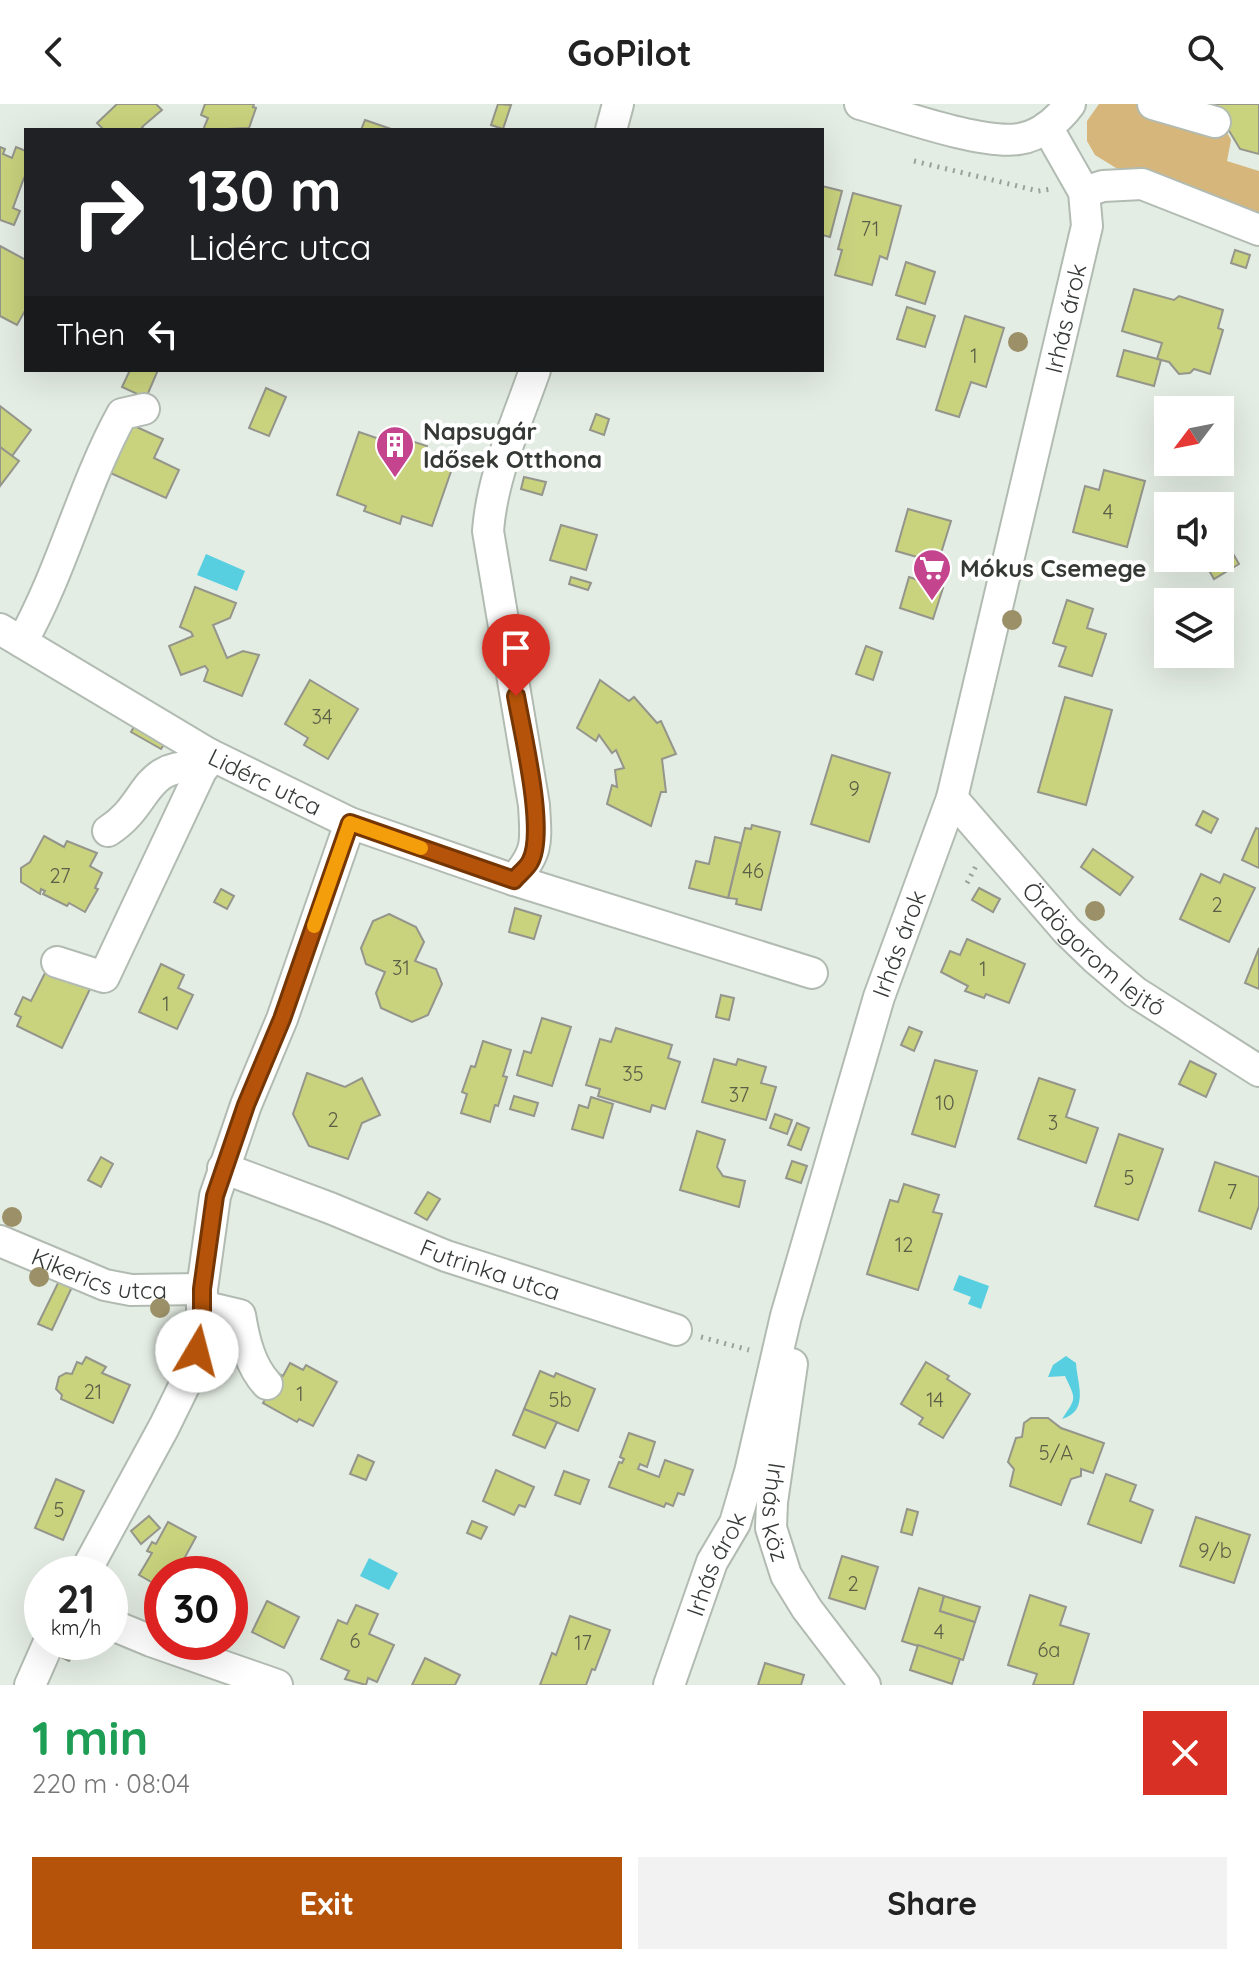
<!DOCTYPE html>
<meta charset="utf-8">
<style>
body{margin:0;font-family:Quicksand,sans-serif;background:#f2f2f2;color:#222;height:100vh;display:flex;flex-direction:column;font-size:30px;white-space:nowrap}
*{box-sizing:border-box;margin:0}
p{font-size:26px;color:#767676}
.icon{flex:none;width:44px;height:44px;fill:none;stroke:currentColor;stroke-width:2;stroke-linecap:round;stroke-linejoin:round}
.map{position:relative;height:1581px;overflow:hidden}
.panel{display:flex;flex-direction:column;background:#fff;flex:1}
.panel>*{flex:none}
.banner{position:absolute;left:24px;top:24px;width:800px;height:244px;border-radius:0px;box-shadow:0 8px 32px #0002;background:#202124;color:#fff;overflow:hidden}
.needle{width:52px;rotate:238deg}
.controls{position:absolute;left:1154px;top:292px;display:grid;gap:16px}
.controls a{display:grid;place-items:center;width:80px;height:80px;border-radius:0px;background:#fff;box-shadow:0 8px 32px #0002;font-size:40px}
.speed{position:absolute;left:24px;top:1452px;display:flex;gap:16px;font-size:40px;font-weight:700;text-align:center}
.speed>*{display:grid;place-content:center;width:104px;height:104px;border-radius:50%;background:#fff;box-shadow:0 8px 32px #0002;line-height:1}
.speed small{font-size:20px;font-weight:400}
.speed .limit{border:12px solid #d22;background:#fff;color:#111}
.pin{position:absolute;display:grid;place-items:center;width:68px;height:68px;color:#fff;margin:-82px -34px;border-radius:50% 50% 50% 0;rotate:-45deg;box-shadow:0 0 8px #0007}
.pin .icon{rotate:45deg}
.me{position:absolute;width:88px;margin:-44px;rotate:8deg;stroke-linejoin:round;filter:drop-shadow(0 0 6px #0008)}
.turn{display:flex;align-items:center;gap:28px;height:168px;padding:0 32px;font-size:36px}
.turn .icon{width:104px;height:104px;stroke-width:2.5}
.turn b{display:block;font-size:56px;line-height:68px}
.then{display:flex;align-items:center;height:76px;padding:0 32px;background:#0003;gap:16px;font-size:30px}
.round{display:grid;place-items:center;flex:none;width:84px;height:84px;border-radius:0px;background:#f2f2f2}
.summary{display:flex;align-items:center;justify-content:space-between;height:136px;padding:0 32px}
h1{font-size:48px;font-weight:700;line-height:60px;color:#1e9e55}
.action{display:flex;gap:16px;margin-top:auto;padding:16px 32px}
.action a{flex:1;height:92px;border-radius:0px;background:#b45309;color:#fff;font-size:32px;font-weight:700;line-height:92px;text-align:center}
.action a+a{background:#f2f2f2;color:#222}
header{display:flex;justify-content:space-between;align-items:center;height:104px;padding:0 32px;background:#fff;font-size:36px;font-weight:700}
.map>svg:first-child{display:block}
.green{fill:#d6b67b}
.water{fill:#57cfe0}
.building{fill:#c9d27d;stroke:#94958b;stroke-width:2}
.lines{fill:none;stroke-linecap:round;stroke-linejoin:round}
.minor-casing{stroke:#b2bbb2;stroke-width:34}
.path{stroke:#9aa09a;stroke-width:5;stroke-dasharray:2 6;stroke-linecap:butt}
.minor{stroke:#fff;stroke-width:30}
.tree{fill:#9b9067}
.route-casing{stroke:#753606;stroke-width:20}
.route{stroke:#b45309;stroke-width:14}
.slow{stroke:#f59e0b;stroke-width:14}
.labels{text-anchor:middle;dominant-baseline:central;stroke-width:8;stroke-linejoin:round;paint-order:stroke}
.number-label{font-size:20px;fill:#5a5f47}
.street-label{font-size:24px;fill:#353935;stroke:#fff}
.poi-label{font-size:24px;font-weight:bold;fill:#353935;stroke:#fff;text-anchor:start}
</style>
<header><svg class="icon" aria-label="back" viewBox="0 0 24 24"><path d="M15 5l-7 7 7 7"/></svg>GoPilot<svg class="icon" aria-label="search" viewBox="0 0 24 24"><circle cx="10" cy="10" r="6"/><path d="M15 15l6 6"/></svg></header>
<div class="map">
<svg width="1259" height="1581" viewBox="0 0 1259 1581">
<rect width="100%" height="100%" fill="#e4ede4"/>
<polygon class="green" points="1099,0 1191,0 1217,9 1231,36 1227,57 1259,67 1259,114 1136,66 1116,64 1095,51 1087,37 1087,17"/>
<g class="water">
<polygon points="206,450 245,467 237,487 197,471"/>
<polygon points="959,1171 989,1182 981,1205 968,1200 971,1193 953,1186"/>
<path d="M 1066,1252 L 1076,1259 C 1077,1279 1090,1307 1062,1315 C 1077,1293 1076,1296 1065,1272 L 1048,1273 L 1053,1261 Z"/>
<polygon points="369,1454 398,1469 389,1486 360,1472"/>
</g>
<g class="building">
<polygon points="117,0 156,0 162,6 142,23 145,26 104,26 97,19"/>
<polygon points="205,0 254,0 253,3 256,4 249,24 203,26 208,14 201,11"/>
<polygon points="498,0 511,1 503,25 491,21"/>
<polygon points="1213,0 1259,0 1259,50 1240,45"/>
<polygon points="365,16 394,26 361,26"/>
<polygon points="0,43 5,45 3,50 12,54 16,43 26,47 26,75 24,74 13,104 20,107 14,121 0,116"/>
<polygon points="822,82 842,87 830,133 822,131"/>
<polygon points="853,89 901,102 887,155 880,152 872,181 835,171 842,146 838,145"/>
<polygon points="0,142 26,156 26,205 17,221 0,212"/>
<polygon points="1235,146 1250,151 1246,164 1231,159"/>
<polygon points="906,158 935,168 925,200 896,191"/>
<polygon points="1134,185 1174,196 1179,192 1223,206 1218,224 1223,226 1210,270 1194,265 1190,269 1179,270 1169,258 1157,255 1162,239 1122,227"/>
<polygon points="907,203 935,212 925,243 897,235"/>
<polygon points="965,212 1004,224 986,283 971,278 959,313 936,306"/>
<polygon points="1124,246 1161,256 1154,282 1117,272"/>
<polygon points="130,266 158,266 146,294 122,283"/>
<polygon points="266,284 286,293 269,332 249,324"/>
<polygon points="0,302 31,326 12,352 0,343"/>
<polygon points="596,310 609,315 604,331 590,326"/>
<polygon points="128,319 163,335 154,354 179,366 166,394 106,367"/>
<polygon points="359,328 388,338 390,330 427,342 424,349 454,359 432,422 402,412 400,420 364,407 366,402 337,391"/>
<polygon points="0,343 19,357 0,382"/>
<polygon points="1104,366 1145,377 1127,443 1073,428 1085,382 1099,386"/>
<polygon points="524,373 546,378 542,391 521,385"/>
<polygon points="908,405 951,417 938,459 896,447"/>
<polygon points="561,421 597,431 586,466 550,456"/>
<polygon points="1221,429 1239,460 1214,475 1202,454 1220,454"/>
<polygon points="571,473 591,479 588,486 569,480"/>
<polygon points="909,473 943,484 933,515 900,504"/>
<polygon points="195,483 236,499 230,514 213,521 227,554 243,547 259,551 242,592 204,577 208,566 205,562 181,571 169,542 193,532 191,528 180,523"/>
<polygon points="1067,496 1093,505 1087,524 1106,530 1092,572 1059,562 1066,543 1053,539"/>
<polygon points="866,542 882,548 873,576 856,570"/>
<polygon points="310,576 358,605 328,655 304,641 308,634 285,620"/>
<polygon points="600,576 629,597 634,593 657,619 661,617 676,650 662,655 666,688 661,688 651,722 607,700 612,681 617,683 615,666 624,664 616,646 612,649 599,631 596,637 577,624"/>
<polygon points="1065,593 1112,606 1086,701 1038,688"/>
<polygon points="137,618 167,636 161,645 131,628"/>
<polygon points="832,651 890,669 869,738 811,720"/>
<polygon points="1203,707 1218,715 1211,729 1196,721"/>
<polygon points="752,721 780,728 761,806 736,800 737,795 728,794 745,724 751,725"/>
<polygon points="1256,724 1259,725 1259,764 1242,756"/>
<polygon points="44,732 64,743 67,737 97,749 90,762 102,769 95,784 98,785 85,808 69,799 67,802 43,790 45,787 41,785 40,790 21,778 21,764 30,758"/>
<polygon points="715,733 741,739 728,794 689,784 696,757 709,760"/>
<polygon points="1093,745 1133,773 1120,791 1081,763"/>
<polygon points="1201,770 1220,779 1224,770 1255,784 1229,838 1180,815"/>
<polygon points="979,784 1000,795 993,808 972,796"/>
<polygon points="221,785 234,792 227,805 214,798"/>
<polygon points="515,804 541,812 534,835 509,828"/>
<polygon points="389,810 416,823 424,838 415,857 436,865 442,880 428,911 412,918 381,904 376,889 385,868 366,860 361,844 373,817"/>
<polygon points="967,835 1025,860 1009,899 986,890 984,894 965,887 968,882 941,868 950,847 960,851"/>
<polygon points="1259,844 1259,885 1245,879"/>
<polygon points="161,860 184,871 178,884 193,891 177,925 139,908"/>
<polygon points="47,865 90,885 62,944 17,922 21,913 15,910 23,893 31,897"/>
<polygon points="721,891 734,894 729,916 716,913"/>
<polygon points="542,914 571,923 552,982 517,971 524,947 531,949"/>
<polygon points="909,923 922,928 914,947 901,941"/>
<polygon points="616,924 672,941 668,954 680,958 665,1005 652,1001 650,1008 598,992 600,985 586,981 600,935 611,938"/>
<polygon points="483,937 511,946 503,972 507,973 498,1002 495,1001 490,1018 461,1009 467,990 462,988 471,962 475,963"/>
<polygon points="714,955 736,961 738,955 766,963 761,979 776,983 766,1016 702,998"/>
<polygon points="935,956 977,967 955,1043 912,1030"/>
<polygon points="1190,957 1216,970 1206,993 1179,980"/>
<polygon points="307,969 345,983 362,974 380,1011 362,1019 348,1055 309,1042 293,1010"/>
<polygon points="1039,974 1075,986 1066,1013 1098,1024 1086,1059 1018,1035"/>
<polygon points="514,992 538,999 534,1012 510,1005"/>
<polygon points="591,993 613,1000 603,1034 572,1025 579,1001 588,1004"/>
<polygon points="775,1010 792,1016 787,1030 770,1024"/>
<polygon points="797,1019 809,1024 801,1046 788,1041"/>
<polygon points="697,1027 725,1036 717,1063 723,1072 745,1077 739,1103 680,1086"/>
<polygon points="1119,1030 1163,1045 1138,1116 1095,1102"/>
<polygon points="101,1053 113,1060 101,1083 88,1076"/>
<polygon points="792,1057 807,1062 801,1079 786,1074"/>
<polygon points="1215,1058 1259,1073 1259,1102 1251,1125 1199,1107"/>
<polygon points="904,1080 939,1091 933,1108 942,1110 918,1186 867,1170 890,1096 898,1098"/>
<polygon points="428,1088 440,1095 427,1116 415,1109"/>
<polygon points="59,1177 72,1183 52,1226 38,1220"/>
<polygon points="86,1253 106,1263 102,1269 130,1281 113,1319 61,1295 62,1291 56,1285 59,1273 66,1269 72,1270 77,1258 82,1260"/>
<polygon points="926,1258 949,1272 947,1275 970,1290 943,1334 919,1320 923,1314 901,1300"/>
<polygon points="290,1259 303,1266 306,1261 337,1278 313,1322 299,1315 297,1318 263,1299 279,1270 283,1272"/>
<polygon points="540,1267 554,1273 556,1269 595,1285 578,1327 524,1305"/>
<polygon points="524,1305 557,1318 545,1344 513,1331"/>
<polygon points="1031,1314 1048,1314 1061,1324 1104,1339 1093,1369 1081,1365 1081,1372 1071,1375 1061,1401 1010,1382 1014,1365 1008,1358 1016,1334 1022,1333 1024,1319"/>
<polygon points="629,1329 655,1338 647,1363 640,1360 638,1365 659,1373 665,1356 693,1366 684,1391 678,1389 673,1402 666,1399 664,1403 609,1383 619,1358 622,1359 624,1355 620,1353"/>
<polygon points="358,1351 374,1358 366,1376 350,1370"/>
<polygon points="496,1366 534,1383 525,1403 519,1401 514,1411 483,1397"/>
<polygon points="564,1367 589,1376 580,1400 555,1391"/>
<polygon points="1106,1370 1136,1381 1130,1397 1153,1406 1141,1439 1088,1420"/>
<polygon points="56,1375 84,1387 63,1436 35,1424"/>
<polygon points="907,1405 918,1408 912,1431 901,1428"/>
<polygon points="149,1412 160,1424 141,1440 131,1427"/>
<polygon points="1196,1413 1250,1431 1234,1479 1180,1462"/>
<polygon points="472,1417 487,1423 481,1435 467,1429"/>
<polygon points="168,1418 196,1433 185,1453 194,1458 195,1455 222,1470 162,1470 162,1484 139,1471 152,1449 147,1447 152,1438 156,1440"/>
<polygon points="842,1452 878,1463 865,1505 829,1494"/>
<polygon points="919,1484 944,1492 940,1507 975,1518 963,1556 902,1537"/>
<polygon points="1030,1491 1066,1503 1060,1521 1089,1530 1073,1581 1033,1581 1037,1570 1008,1561"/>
<polygon points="944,1492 980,1503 975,1518 940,1507"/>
<polygon points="267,1497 299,1513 284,1544 252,1528"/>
<polygon points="356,1501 378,1510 369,1530 394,1541 377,1578 368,1574 366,1581 345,1575 349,1567 321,1555 338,1516 347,1520"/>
<polygon points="570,1512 610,1526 595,1566 592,1565 586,1581 540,1581 552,1549 556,1551"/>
<polygon points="65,1538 77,1544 69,1557 57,1551"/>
<polygon points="918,1541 960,1555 952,1580 910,1566"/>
<polygon points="425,1554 460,1571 455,1581 412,1581"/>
<polygon points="765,1559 804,1571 801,1581 758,1581"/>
</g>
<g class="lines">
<defs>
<g id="minor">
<path d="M 860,0 C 899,11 982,41 1019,35 C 1040,32 1058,16 1070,0"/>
<polyline points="1153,0 1215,18"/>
<polyline points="611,26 618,0"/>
<polyline points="1084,88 1103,82 1142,80 1259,126"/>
<path id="s1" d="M 0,525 L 209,650 L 350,719 L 514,776 L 812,869"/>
<path d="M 22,538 C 63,465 82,383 122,310 L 144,305"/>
<path id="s2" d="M 952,694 L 1067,827 L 1096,855 L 1135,888 L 1259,967"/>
<path d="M 108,727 C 152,699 140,658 204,663"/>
<path d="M 514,776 C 539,747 536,738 534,701 L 488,427 C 492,372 517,318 535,266"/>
<polyline points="57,858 104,873 209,650"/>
<path id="s3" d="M 223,1064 L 330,1104 L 446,1152 L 676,1226"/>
<path id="s4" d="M 0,1137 L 105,1181 L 131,1186 L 202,1185"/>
<path d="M 202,1202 L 240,1211 C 244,1235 250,1262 267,1280"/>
<path id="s5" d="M 792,1260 L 772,1398 L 771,1424 L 786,1471 L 807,1505 L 865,1581"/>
<polyline points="84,1470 164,1323 191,1268 202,1225 202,1185 215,1092 246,1001 282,915 350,719"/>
<polyline points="110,1520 151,1537 277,1581"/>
<polyline points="30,1581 49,1538"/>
<path id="s6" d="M 669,1581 L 712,1458 L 735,1419 L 750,1368 L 786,1212 L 879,893 L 952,694 L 1087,122 L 1084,88 L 1047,23"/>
</g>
</defs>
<use href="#minor" class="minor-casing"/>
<g class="path">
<polyline points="914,57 1038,87 1051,85"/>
<polyline points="967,779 976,762"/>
<polyline points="701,1233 749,1246"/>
</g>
<use href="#minor" class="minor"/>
</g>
<g class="tree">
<circle cx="1018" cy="238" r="10"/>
<circle cx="1012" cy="516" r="10"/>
<circle cx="1095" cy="807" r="10"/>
<circle cx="12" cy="1113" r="10"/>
<circle cx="39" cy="1173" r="10"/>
<circle cx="160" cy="1204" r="10"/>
</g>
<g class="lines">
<defs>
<path id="route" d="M 197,1247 L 202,1225 L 202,1185 L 215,1092 L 246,1001 L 282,915 L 350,719 L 514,776 C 519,770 527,764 530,758 C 547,729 522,627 516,592"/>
</defs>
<use href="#route" class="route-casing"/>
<use href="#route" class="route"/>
<polyline class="slow" points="314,822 350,719 421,744"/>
</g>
<defs>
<symbol id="building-pin" viewBox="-11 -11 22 30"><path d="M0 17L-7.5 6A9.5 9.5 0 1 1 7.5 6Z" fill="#c5448e" stroke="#fff"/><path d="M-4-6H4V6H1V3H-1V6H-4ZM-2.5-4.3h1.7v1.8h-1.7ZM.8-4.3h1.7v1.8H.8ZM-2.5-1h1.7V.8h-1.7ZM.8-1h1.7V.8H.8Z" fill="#fff"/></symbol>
<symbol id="supermarket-pin" viewBox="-11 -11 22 30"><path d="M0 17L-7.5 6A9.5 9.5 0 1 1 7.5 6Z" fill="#c5448e" stroke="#fff"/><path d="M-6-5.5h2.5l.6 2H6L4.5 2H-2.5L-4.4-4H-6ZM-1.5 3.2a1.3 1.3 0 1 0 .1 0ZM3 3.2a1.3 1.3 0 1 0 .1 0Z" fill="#fff"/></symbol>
</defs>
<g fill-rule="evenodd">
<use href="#building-pin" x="373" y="319" width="44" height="60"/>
<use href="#supermarket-pin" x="910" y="442" width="44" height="60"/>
</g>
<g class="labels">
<g class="number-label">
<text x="870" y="124">71</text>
<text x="974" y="251">1</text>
<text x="1108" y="407">4</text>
<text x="322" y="612">34</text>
<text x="854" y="684">9</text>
<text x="753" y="766">46</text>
<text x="60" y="771">27</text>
<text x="1217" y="800">2</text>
<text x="401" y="863">31</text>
<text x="983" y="864">1</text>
<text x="166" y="899">1</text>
<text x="633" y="969">35</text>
<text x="739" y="990">37</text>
<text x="945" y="998">10</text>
<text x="333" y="1015">2</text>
<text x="1053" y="1018">3</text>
<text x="1129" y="1073">5</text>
<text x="1232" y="1087">7</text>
<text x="904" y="1140">12</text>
<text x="93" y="1287">21</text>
<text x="300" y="1289">1</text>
<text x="560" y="1295">5b</text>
<text x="935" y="1295">14</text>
<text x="1056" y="1348">5/A</text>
<text x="59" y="1405">5</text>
<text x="1215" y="1446">9/b</text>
<text x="853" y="1479">2</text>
<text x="939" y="1527">4</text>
<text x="355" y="1536">6</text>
<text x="583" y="1538">17</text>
<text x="1049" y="1545">6a</text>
</g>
<g class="street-label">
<text stroke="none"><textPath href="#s6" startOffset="1426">Irhás árok</textPath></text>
<text stroke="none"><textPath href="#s1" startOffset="306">Lidérc utca</textPath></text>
<text stroke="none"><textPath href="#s6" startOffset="778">Irhás árok</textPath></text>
<text stroke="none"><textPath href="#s2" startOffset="208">Ördögorom lejtő</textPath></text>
<text stroke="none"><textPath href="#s3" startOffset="286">Futrinka utca</textPath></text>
<text stroke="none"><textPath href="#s4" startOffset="106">Kikerics utca</textPath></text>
<text stroke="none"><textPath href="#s5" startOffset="150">Irhás köz</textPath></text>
<text stroke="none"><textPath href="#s6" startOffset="130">Irhás árok</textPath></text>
</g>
<g class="poi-label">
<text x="423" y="327">Napsugár<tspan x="423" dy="28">Idősek Otthona</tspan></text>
<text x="960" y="464">Mókus Csemege</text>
</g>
</g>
</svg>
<div class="controls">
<a><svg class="needle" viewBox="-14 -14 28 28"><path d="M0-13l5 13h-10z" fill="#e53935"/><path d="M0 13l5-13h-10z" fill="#767676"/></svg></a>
<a><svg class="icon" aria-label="sound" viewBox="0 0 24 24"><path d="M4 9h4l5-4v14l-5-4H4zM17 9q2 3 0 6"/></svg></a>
<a><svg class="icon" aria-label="layers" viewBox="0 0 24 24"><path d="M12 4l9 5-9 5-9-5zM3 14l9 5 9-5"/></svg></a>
</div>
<div class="speed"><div>21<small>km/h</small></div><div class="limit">30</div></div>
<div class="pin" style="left:516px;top:592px;background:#d93025"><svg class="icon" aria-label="arrive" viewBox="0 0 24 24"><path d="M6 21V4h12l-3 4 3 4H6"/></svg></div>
<svg class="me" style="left:197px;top:1247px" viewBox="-20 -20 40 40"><circle r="19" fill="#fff"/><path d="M0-13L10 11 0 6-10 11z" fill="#b45309"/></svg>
<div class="banner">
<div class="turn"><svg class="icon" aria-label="right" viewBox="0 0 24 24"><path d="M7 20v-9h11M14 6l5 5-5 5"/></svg><div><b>130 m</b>Lidérc utca</div></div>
<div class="then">Then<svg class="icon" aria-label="left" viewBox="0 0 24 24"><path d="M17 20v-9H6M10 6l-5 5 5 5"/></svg></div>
</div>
</div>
<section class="panel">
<div class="summary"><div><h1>1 min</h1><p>220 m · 08:04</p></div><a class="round" style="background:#d93025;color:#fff"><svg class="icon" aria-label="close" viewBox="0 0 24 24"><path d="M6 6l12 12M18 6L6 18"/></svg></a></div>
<div class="action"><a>Exit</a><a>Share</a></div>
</section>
